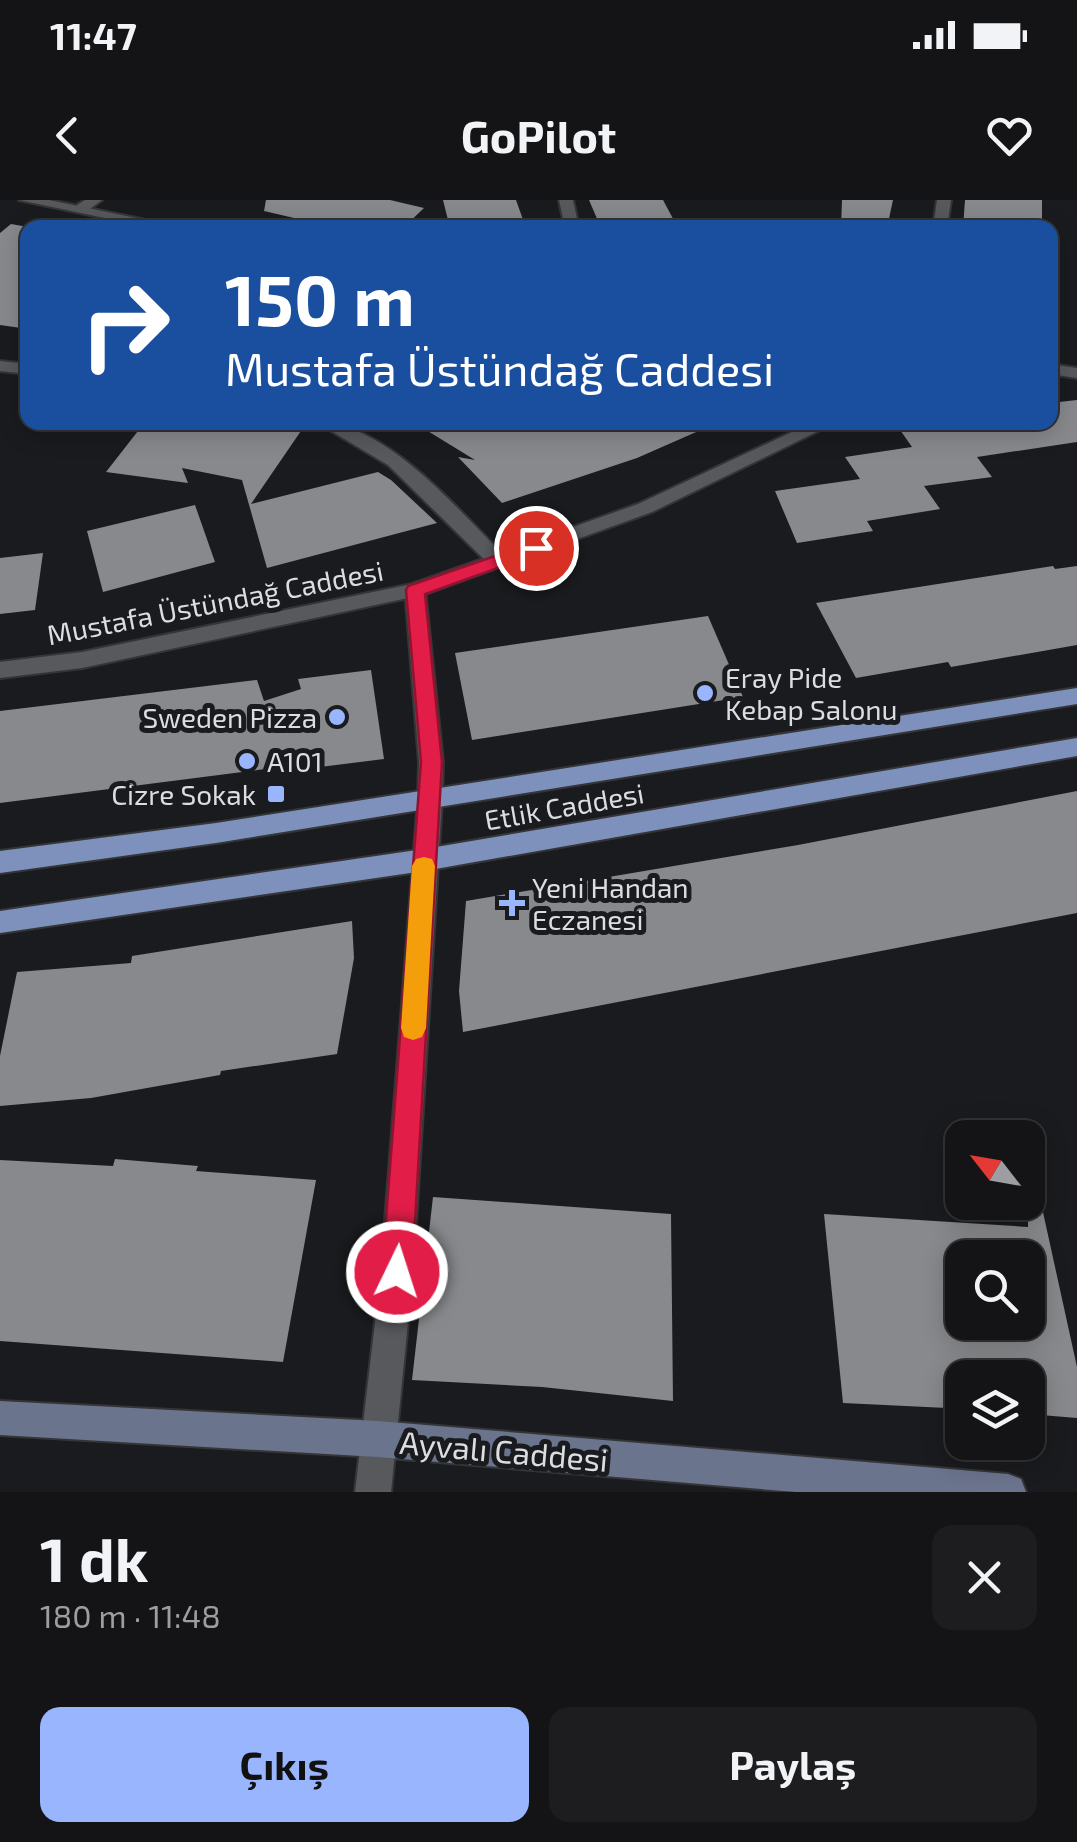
<!DOCTYPE html>
<html lang="tr">
<meta charset="utf-8">
<style>
body{margin:0;font-family:"Exo 2",sans-serif;background:#1d1d1f;color:#f1f3f6;height:100vh;display:flex;flex-direction:column;font-size:38px;white-space:nowrap}
*{box-sizing:border-box;margin:0}
p{font-size:32px;color:#9d9ea1}
.icon{flex:none;width:55px;height:55px;fill:none;stroke:currentColor;stroke-width:2;stroke-linecap:round;stroke-linejoin:round}
.map{position:relative;height:1292px;overflow:hidden}
.details{display:flex;flex-direction:column;background:#141416;flex:1}
.details>*{flex:none}
.hud{position:absolute;left:20px;top:20px;width:1038px;height:210px;border-radius:20px;box-shadow:0 5px 25px #0003,0 0 0 2px #333335;background:#1a4fa0;color:#fff;overflow:hidden}
.needle{width:65px;rotate:301deg}
.buttons{position:absolute;left:945px;top:920px;display:grid;gap:20px}
.buttons a{display:grid;place-items:center;width:100px;height:100px;border-radius:20px;background:#141416;box-shadow:0 5px 25px #0003,0 0 0 2px #333335;font-size:50px}
.pin{position:absolute;display:grid;place-items:center;width:85px;height:85px;color:#fff;margin:-42px;border:5px solid #fff;border-radius:50%;box-shadow:0 2px 10px #0007}
.me{position:absolute;width:110px;margin:-55px;rotate:4deg;stroke-linejoin:round;filter:drop-shadow(0 0 8px #0008)}
.turn{display:flex;align-items:center;gap:35px;height:210px;padding:0 40px;font-size:45px}
.turn .icon{width:130px;height:130px;stroke-width:2.5}
.turn b{display:block;font-size:70px;line-height:85px}
.round{display:grid;place-items:center;flex:none;width:105px;height:105px;border-radius:20px;background:#1d1d1f}
.head{display:flex;align-items:center;justify-content:space-between;height:170px;padding:0 40px}
h1{font-size:60px;font-weight:700;line-height:75px}
.primary-button{display:flex;gap:20px;margin-top:auto;padding:20px 40px}
.primary-button a{flex:1;height:115px;border-radius:20px;background:#99b5fd;color:#111;font-size:40px;font-weight:700;line-height:115px;text-align:center}
.primary-button a+a{background:#1d1d1f;color:#f1f3f6}
.status{display:flex;justify-content:space-between;align-items:center;height:70px;padding:0 50px;background:#141416;direction:ltr}
.status svg{height:28px;fill:currentColor}
header{display:flex;justify-content:space-between;align-items:center;height:130px;padding:0 40px;background:#141416;font-size:45px;font-weight:700}
.map>svg:first-child{display:block}
.building{fill:#87898c;fill-rule:evenodd}
.lines{fill:none;stroke-linecap:round;stroke-linejoin:round}
.minor-casing{stroke:#343537;stroke-width:4}
.tertiary-casing{stroke:#343537;stroke-width:4}
.secondary-casing{stroke:#343537;stroke-width:4}
.primary-casing{stroke:#343537;stroke-width:4}
.minor{fill:#58595d;fill-rule:evenodd}
.tertiary{fill:#58595d;fill-rule:evenodd}
.secondary{fill:#6b748d;fill-rule:evenodd}
.primary{fill:#7e90bc;fill-rule:evenodd}
.route{fill:#e11d48;stroke:#92132f;stroke-width:2.5}
.slow{fill:#f59e0b}
.poi-dot{fill:#99b5fd;stroke:#1a1b1e;stroke-width:4}
.labels{text-anchor:middle;dominant-baseline:central;stroke-width:10;stroke-linejoin:round;paint-order:stroke}
.street-label{font-size:28px;fill:#dcdddf;stroke:#1a1b1e}
.poi-label{font-size:28px;fill:#dcdddf;stroke:#1a1b1e;text-anchor:start}
.near-street-label{font-size:32px;fill:#dcdddf;stroke:#1a1b1e}
</style>
<div class="status"><b>11:47</b><svg viewBox="0 0 49 12"><path d="M0 12V9h3v3zM5 12V6h3v6zM10 12V3h3v9zM15 12V0h3v12zM26 1h20v11H26zM47 4h2v5h-2z"/></svg></div>
<header><svg class="icon" aria-label="back" viewBox="0 0 24 24"><path d="M15 5l-7 7 7 7"/></svg>GoPilot<svg class="icon" aria-label="heart" viewBox="0 0 24 24"><path d="M12 20l-8-8c-3-5 5-10 8-4 3-6 11-1 8 4z"/></svg></header>
<div class="map">
<svg width="1077" height="1292" viewBox="0 0 1077 1292">
<rect width="100%" height="100%" fill="#1a1b1e"/>
<g class="building">
<polygon points="266,0 390,0 424,8 403,28 337,28 264,11"/>
<polygon points="443,0 516,0 526,28 450,28"/>
<polygon points="589,0 663,0 678,28 601,28"/>
<polygon points="842,0 893,0 887,28 841,28"/>
<polygon points="965,0 1042,0 1042,28 963,28"/>
<polygon points="11,24 28,27 28,129 0,125 0,33"/>
<polygon points="1077,200 1077,242 977,257 992,277 924,286 940,309 867,321 873,331 797,343 775,291 860,279 845,257 912,247 898,227 931,222 1050,222 1050,203"/>
<polygon points="145,222 234,227 237,222 275,222 303,228 251,304 378,272 391,280 437,323 267,368 242,280 182,268 188,283 106,272"/>
<polygon points="413,222 719,222 637,258 502,303 458,257 475,260"/>
<polygon points="195,305 215,362 103,392 87,331"/>
<polygon points="43,353 35,410 0,414 0,358"/>
<polygon points="1053,366 1055,369 1077,366 1077,445 951,467 948,462 856,478 816,403"/>
<polygon points="708,416 743,497 472,540 455,453"/>
<polygon points="371,470 384,559 296,570 296,565 0,603 0,511 257,480 264,501 301,489 298,479"/>
<polygon points="1077,591 1077,713 463,832 459,791 466,701 798,645"/>
<polygon points="352,721 354,758 337,854 221,871 220,875 91,898 0,906 0,856 17,772 131,763 132,756"/>
<polygon points="115,959 198,966 196,971 316,980 283,1162 0,1141 0,960 113,966"/>
<path d="M 1039,994 L 1077,1167 L 1077,1218 L 1028,1214 L 1028,1178 L 962,1178 L 962,1194 L 945,1195 L 947,1208 L 843,1203 L 824,1014 L 1028,1027 L 1028,995 ZM 962,1058 L 1028,1058 L 1028,1122 L 962,1122 Z"/>
<polygon points="433,997 671,1014 673,1201 542,1187 412,1180"/>
</g>
<g class="lines">
<defs>
<g id="minor">
<polygon points="85,0 102,0 87,11 77,11 77,5"/>
<polygon points="559,0 573,0 579,28 565,28"/>
<polygon points="937,0 951,0 947,28 933,28"/>
<polygon points="0,161 28,164 28,174 0,171"/>
<path d="M 316,222 C 387,222 458,311 506,357 L 506,367 L 492,367 L 388,265 Z"/>
<polygon points="415,383 425,390 443,562 442,599 413,1072 391,1292 355,1292 381,1072 418,599 419,562 405,390"/>
</g>
<g id="tertiary">
<polygon points="19,0 49,0 185,28 152,28"/>
<polygon points="1050,164 1077,168 1077,178 1050,174"/>
<polygon points="813,222 837,222 652,312 422,395 82,468 0,478 0,462 82,452 412,384 638,304"/>
</g>
<polygon id="secondary" points="0,1201 378,1221 1008,1274 1021,1279 1026,1292 796,1292 378,1257 0,1235"/>
<g id="primary">
<polygon points="1077,488 1077,504 216,643 0,673 0,651 216,623"/>
<polygon points="1077,538 1077,556 424,671 0,733 0,711 424,649"/>
</g>
</defs>
<use href="#minor" class="minor-casing"/>
<use href="#tertiary" class="tertiary-casing"/>
<use href="#secondary" class="secondary-casing"/>
<use href="#primary" class="primary-casing"/>
<use href="#minor" class="minor"/>
<use href="#tertiary" class="tertiary"/>
<use href="#secondary" class="secondary"/>
<use href="#primary" class="primary"/>
</g>
<polygon class="route" points="536,342 542,344 542,352 425,394 442,562 412,1072 407,1082 397,1087 387,1082 382,1072 421,562 406,390 408,386"/>
<polygon class="slow" points="424,657 432,659 435,666 426,828 422,837 413,840 404,837 401,828 412,666 416,659"/>
<g class="poi-dot">
<circle cx="705" cy="493" r="10"/>
<circle cx="337" cy="517" r="10"/>
<circle cx="247" cy="561" r="10"/>
<rect x="266" y="584" width="20" height="20" rx="5"/>
<path d="M507 688h10v10h10v10h-10v10h-10v-10h-10v-10h10z"/>
</g>
<g class="labels">
<g class="street-label">
<text transform="translate(215 402) rotate(-11)">Mustafa Üstündağ Caddesi</text>
<text transform="translate(564 606) rotate(-10)">Etlik Caddesi</text>
</g>
<g class="poi-label">
<text x="725" y="477">Eray Pide<tspan x="725" dy="32">Kebap Salonu</tspan></text>
<text x="317" y="517" text-anchor="end">Sweden Pizza</text>
<text x="267" y="561">A101</text>
<text x="256" y="594" text-anchor="end">Cizre Sokak</text>
<text x="532" y="687">Yeni Handan<tspan x="532" dy="32">Eczanesi</tspan></text>
</g>
<g class="near-street-label">
<text transform="translate(504 1250) rotate(5)">Ayvalı Caddesi</text>
</g>
</g>
</svg>
<div class="buttons">
<a><svg class="needle" viewBox="-14 -14 28 28"><path d="M0-13l5 13h-10z" fill="#e53935"/><path d="M0 13l5-13h-10z" fill="#9d9ea1"/></svg></a>
<a><svg class="icon" aria-label="search" viewBox="0 0 24 24"><circle cx="10" cy="10" r="6"/><path d="M15 15l6 6"/></svg></a>
<a><svg class="icon" aria-label="layers" viewBox="0 0 24 24"><path d="M12 4l9 5-9 5-9-5zM3 14l9 5 9-5"/></svg></a>
</div>
<div class="pin" style="left:536px;top:348px;background:#d93025"><svg class="icon" aria-label="arrive" viewBox="0 0 24 24"><path d="M6 21V4h12l-3 4 3 4H6"/></svg></div>
<svg class="me" style="left:397px;top:1072px" viewBox="-20 -20 40 40"><circle r="17" fill="#e11d48" stroke="#fff" stroke-width="3"/><path d="M0-11L8 9 0 5-8 9z" fill="#fff"/></svg>
<div class="hud">
<div class="turn"><svg class="icon" aria-label="right" viewBox="0 0 24 24"><path d="M7 20v-9h11M14 6l5 5-5 5"/></svg><div><b>150 m</b>Mustafa Üstündağ Caddesi</div></div>
</div>
</div>
<section class="details">
<div class="head"><div><h1>1 dk</h1><p>180 m · 11:48</p></div><a class="round"><svg class="icon" aria-label="close" viewBox="0 0 24 24"><path d="M6 6l12 12M18 6L6 18"/></svg></a></div>
<div class="primary-button"><a>Çıkış</a><a>Paylaş</a></div>
</section>
